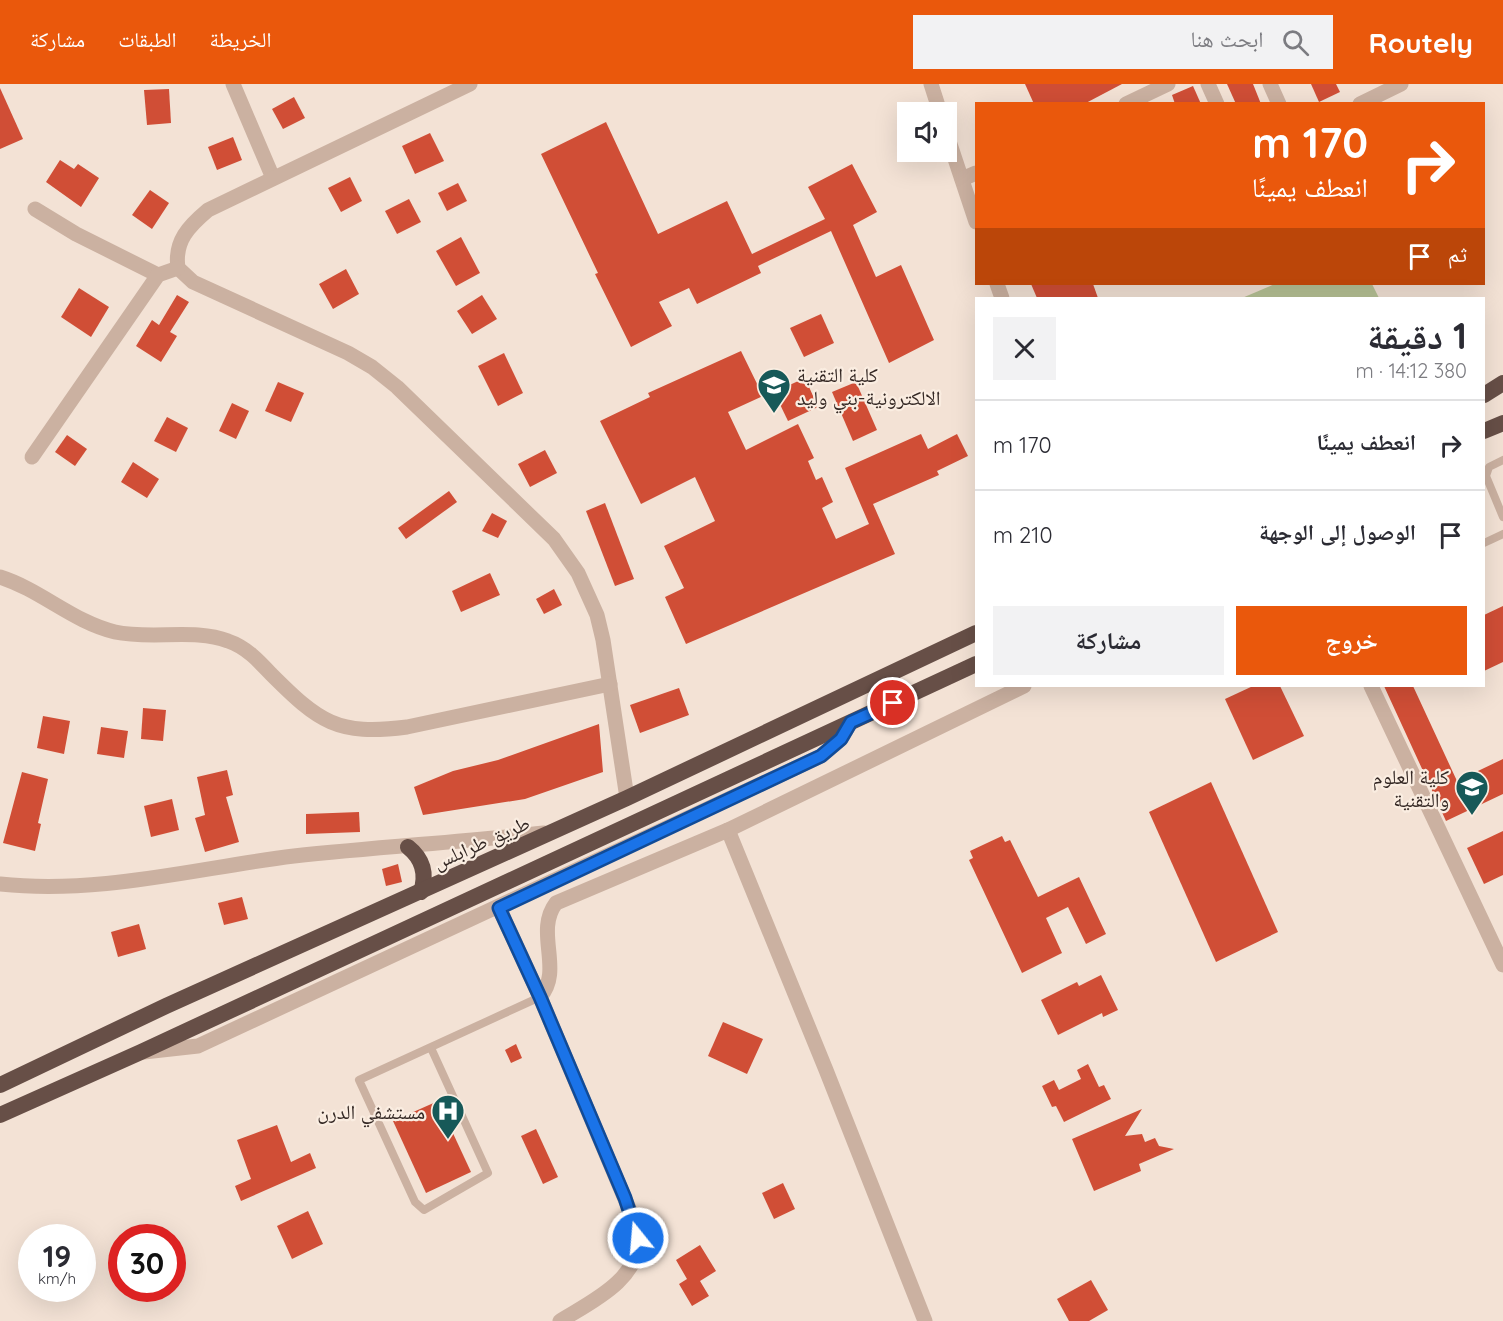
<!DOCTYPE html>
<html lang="ar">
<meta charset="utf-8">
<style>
body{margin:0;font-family:Quicksand,"Noto Naskh Arabic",sans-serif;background:#f2f2f3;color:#2b2b33;direction:rtl;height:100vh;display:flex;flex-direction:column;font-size:22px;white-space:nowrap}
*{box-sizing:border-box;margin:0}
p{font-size:20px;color:#7c7c81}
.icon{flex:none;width:33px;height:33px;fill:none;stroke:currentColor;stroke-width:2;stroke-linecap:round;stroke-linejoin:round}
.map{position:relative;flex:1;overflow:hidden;direction:ltr}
.sheet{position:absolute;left:975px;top:213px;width:510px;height:390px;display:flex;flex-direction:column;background:#fff;border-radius:0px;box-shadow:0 6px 24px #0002;direction:rtl}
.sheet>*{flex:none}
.banner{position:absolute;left:975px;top:18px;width:510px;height:183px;border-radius:0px;box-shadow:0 6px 24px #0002;direction:rtl;background:#ea580c;color:#fff;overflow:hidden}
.fabs{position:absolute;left:897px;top:18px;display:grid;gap:12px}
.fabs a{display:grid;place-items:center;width:60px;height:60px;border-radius:0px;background:#fff;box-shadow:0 6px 24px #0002;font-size:30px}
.speed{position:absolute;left:18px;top:1140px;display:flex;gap:12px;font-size:30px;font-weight:700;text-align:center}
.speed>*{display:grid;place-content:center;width:78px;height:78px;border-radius:50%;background:#fff;box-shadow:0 6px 24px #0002;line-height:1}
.speed small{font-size:15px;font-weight:400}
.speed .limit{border:9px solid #d22;background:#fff;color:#111}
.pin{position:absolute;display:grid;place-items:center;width:51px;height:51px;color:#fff;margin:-26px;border:3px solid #fff;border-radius:50%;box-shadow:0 2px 6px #0007}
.me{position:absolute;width:66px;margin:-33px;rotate:343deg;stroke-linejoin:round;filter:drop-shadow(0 0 4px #0008)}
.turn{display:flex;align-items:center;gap:21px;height:126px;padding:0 18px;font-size:27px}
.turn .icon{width:78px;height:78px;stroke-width:2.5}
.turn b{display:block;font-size:42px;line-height:51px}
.then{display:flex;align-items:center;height:57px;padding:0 18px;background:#0003;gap:12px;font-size:22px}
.round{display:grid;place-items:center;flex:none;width:63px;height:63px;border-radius:0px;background:#f2f2f3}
.head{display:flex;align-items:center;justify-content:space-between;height:102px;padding:0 18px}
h1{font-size:36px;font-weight:700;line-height:45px}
.action{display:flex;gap:12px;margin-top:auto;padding:12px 18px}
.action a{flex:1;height:69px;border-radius:0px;background:#ea580c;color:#fff;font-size:24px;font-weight:700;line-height:69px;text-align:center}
.action a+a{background:#f2f2f3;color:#2b2b33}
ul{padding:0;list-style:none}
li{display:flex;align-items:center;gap:18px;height:90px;padding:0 18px;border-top:2px solid #e1e1e2}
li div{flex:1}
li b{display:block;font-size:22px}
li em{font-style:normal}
header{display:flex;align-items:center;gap:36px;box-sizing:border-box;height:84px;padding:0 30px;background:#ea580c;color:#fff}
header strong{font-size:28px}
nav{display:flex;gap:33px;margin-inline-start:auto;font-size:21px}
.search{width:420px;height:54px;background:#f2f2f3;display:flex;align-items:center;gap:15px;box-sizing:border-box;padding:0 21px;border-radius:0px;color:#7c7c81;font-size:22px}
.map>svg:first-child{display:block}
.green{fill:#b7c295}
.building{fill:#d04e36}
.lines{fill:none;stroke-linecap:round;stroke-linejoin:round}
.service{stroke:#cbb1a1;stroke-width:8}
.minor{stroke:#cbb1a1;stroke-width:15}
.trunk{stroke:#674f47;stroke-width:16}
.route-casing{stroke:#114b97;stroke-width:15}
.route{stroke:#1a73e8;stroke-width:10}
.labels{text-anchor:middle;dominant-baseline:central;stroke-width:4.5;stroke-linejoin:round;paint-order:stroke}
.poi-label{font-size:20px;fill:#342824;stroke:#faede1;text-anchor:end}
.street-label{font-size:20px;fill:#342824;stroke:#faede1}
</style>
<header>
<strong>Routely</strong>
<div class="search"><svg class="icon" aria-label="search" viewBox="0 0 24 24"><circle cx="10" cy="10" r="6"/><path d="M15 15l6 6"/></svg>ابحث هنا</div>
<nav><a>الخريطة</a><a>الطبقات</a><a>مشاركة</a></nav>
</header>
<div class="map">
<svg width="1503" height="1237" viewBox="0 0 1503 1237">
<rect width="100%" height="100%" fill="#f3e2d5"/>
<polygon class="green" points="1275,200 1372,200 1379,214 1242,214"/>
<g class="building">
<polygon points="1025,0 1122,0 1084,20 1034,20"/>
<polygon points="1227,0 1253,0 1261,20 1236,20"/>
<polygon points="1311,0 1336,0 1340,8 1319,18"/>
<polygon points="1193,2 1201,20 1175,20 1172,11"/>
<polygon points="0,4 23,55 0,65"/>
<polygon points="169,5 171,39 147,41 144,6"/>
<polygon points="294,13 305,34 283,45 272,25"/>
<polygon points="606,38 658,150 727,117 752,170 825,135 808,103 852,80 877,128 853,141 876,193 901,181 934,256 889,279 831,147 758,182 761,189 697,220 689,204 659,218 672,242 631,263 595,190 598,189 541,70"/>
<polygon points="430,49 444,77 415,90 402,62"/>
<polygon points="233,53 242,76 217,86 208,63"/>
<polygon points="60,76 74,85 78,80 99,94 81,123 46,98"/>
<polygon points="350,93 362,117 341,128 328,104"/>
<polygon points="458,99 467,117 447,127 438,109"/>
<polygon points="150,106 169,119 152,145 132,131"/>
<polygon points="409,115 421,138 397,150 385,127"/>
<polygon points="461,153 480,189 456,202 436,167"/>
<polygon points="346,185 359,210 333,225 319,200"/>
<polygon points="1031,200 1093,200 1098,214 1037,214"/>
<polygon points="79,204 109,223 91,253 61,233"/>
<polygon points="177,211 189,218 170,248 177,252 161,278 136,262 152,236 159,241"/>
<polygon points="482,211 497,235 472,250 457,227"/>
<polygon points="821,230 834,259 804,273 790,244"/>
<polygon points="741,267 763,312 728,328 746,366 798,340 814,374 808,377 816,396 822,393 833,418 822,424 836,455 869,440 845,384 921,350 928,365 957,350 968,372 937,387 939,391 873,420 895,470 686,560 665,513 684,504 664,462 715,437 695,393 641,420 600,337 650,313 648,309"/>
<polygon points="504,269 523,309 498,322 478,282"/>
<polygon points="805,294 818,323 788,337 774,308"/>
<polygon points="278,298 304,309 291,338 265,327"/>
<polygon points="856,298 877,346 853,357 832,308"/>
<polygon points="232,319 249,327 236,355 219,347"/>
<polygon points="167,333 188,344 176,368 154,357"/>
<polygon points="67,351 87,365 75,382 55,368"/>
<polygon points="545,366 557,389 530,403 518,380"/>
<polygon points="133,378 159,395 147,414 121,398"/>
<polygon points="449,407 457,418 406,455 398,444"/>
<polygon points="605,419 634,495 615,502 586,427"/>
<polygon points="492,429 507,437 498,454 482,447"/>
<polygon points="490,489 500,511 461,528 452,507"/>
<polygon points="554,505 562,521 544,530 536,515"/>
<polygon points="1503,522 1503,578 1484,587 1484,531"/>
<polygon points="1253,602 1280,602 1304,652 1253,676 1225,615"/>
<polygon points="1384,602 1413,602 1457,697 1503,675 1503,710 1446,737"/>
<polygon points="679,604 689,631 640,649 630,621"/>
<polygon points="143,624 166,626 163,657 141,655"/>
<polygon points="43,632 70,637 64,670 37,664"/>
<polygon points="599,640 603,688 525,715 423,731 414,703 453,687 498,676"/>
<polygon points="101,643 128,647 124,674 97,670"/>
<polygon points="227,686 233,711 226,713 239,758 205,768 195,734 205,731 197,693"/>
<polygon points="22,688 48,695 38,739 41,740 35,767 3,759"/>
<polygon points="1211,698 1278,848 1216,878 1149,728"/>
<polygon points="172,715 179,746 151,753 144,722"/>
<polygon points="359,728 360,748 306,750 306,730"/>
<polygon points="1503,747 1503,791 1484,800 1467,764"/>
<polygon points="1002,752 1005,758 1010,756 1038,813 1079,793 1106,850 1086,860 1068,823 1046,834 1062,869 1022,889 969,776 973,774 970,767"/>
<polygon points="398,780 402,798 386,802 382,785"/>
<polygon points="242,813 248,835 224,841 218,819"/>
<polygon points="139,840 146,865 118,873 111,848"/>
<polygon points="1101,891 1118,926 1103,933 1102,929 1058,951 1041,916 1077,898 1079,902"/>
<polygon points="723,938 763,955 747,990 708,972"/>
<polygon points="516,960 522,974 511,979 505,966"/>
<polygon points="1088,980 1099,1003 1104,1001 1111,1015 1064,1038 1056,1022 1052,1023 1042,1002 1054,996 1059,1006 1081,995 1077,986"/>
<polygon points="438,1017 471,1088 426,1109 393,1037"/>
<polygon points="1142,1025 1125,1052 1142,1050 1145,1058 1155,1054 1159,1062 1174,1065 1139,1080 1141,1087 1094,1107 1072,1055"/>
<polygon points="277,1041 291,1078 310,1069 316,1084 241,1117 235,1102 251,1095 237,1056"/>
<polygon points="536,1045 558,1093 543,1100 521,1052"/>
<polygon points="783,1099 795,1125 774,1135 762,1109"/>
<polygon points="308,1127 323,1160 292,1175 277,1142"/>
<polygon points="700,1161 716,1187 700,1197 709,1212 692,1222 679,1200 687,1195 676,1176"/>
<polygon points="1091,1196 1108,1226 1089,1237 1069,1237 1057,1215"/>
</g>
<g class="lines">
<g class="service">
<polyline points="1503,376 1489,383 1486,392 1503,433"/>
<polyline points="1484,459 1503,450"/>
<polyline points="431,964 488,1089 424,1126 415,1118 359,996 540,913"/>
</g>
<g class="minor">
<polyline points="233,0 273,94"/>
<path d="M 470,0 L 208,126 C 189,142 174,157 178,184 L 193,198 L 348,269 L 372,283 L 397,303 L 554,455 L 578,489 L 597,531 L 603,556 L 627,714"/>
<polyline points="931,0 940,28"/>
<polyline points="1208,0 1217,20"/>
<polyline points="1270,0 1279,20"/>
<polyline points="1126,20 1168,0"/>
<polyline points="1360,20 1401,0"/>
<polyline points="946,48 976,138"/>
<polyline points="962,95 976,89"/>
<polyline points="35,125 76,150 158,191"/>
<polyline points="997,200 1002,214"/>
<polyline points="32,373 158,191 178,184"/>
<path d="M 0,493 C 41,506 73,538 115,548 C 151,556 195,544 228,557 C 246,563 259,577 271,590 C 319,638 337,652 407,643 L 610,600"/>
<polyline points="1371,602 1503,881"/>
<polyline points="728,746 826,986 925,1237"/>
<path d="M 0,800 C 99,811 197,784 294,772 C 377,763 461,758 544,749"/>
<path d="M 499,824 L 540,913 L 633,1134 C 635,1140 637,1147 638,1152 C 642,1195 589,1219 560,1237"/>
<path d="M 540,913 C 564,886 534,848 556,819 L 728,746 L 1024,602"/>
<polyline points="144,968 198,962 821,672 841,655 851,638"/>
</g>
<g class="trunk">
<polyline points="1484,311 1503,299"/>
<polyline points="1484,347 1503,339"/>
<path d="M 408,763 C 423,775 427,790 421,808"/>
<polyline points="0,1001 166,922 627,714 976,549"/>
<polyline points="0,1031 141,968 976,580"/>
</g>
</g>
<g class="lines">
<defs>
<polyline id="route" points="638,1154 625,1114 540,913 499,824 821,672 841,655 851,638 893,619"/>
</defs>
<use href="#route" class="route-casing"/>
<use href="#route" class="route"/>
</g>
<defs>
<symbol id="university-pin" viewBox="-11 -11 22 30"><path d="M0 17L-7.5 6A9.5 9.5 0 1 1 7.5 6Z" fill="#175958" stroke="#faede1"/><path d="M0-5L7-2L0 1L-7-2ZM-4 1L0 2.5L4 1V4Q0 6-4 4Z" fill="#fff"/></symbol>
<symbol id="hospital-pin" viewBox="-11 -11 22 30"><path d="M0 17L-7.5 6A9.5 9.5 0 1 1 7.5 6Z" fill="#175958" stroke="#faede1"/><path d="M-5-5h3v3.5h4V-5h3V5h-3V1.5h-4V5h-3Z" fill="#fff"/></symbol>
</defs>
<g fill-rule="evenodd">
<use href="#university-pin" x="755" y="282" width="38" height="52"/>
<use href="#university-pin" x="1453" y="684" width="38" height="52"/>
<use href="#hospital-pin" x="429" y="1008" width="38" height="52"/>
</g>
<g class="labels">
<g class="poi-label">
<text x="797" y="290" text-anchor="start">كلية التقنية<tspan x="797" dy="23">الالكترونية-بني وليد</tspan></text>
<text x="1449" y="692">كلية العلوم<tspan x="1449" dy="23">والتقنية</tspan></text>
<text x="425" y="1027">مستشفي الدرن</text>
</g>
<g class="street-label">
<text transform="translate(481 758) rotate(-24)">طريق طرابلس</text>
</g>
</g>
</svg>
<div class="fabs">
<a><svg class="icon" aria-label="sound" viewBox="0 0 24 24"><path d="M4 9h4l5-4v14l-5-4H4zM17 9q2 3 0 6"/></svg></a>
</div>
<div class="speed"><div>19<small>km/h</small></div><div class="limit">30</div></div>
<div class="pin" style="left:893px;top:619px;background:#d93025"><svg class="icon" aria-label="arrive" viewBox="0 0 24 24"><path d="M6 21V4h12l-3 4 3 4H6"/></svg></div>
<svg class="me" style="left:638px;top:1154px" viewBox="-20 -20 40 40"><circle r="17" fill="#1a73e8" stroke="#fff" stroke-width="3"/><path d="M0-11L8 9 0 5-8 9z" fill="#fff"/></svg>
<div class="banner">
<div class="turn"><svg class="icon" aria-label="right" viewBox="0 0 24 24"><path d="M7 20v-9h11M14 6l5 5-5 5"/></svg><div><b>170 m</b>انعطف يمينًا</div></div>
<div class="then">ثم<svg class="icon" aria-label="arrive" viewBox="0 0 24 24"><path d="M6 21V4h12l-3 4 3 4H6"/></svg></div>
</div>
<section class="sheet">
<div class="head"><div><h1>1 دقيقة</h1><p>380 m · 14:12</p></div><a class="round"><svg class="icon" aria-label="close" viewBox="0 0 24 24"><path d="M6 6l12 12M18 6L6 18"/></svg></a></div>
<ul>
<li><svg class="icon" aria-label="right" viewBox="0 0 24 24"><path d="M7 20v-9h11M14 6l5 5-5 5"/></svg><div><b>انعطف يمينًا</b></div><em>170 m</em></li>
<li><svg class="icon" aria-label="arrive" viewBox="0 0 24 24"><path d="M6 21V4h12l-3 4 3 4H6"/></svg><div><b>الوصول إلى الوجهة</b></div><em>210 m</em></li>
</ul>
<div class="action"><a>خروج</a><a>مشاركة</a></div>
</section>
</div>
